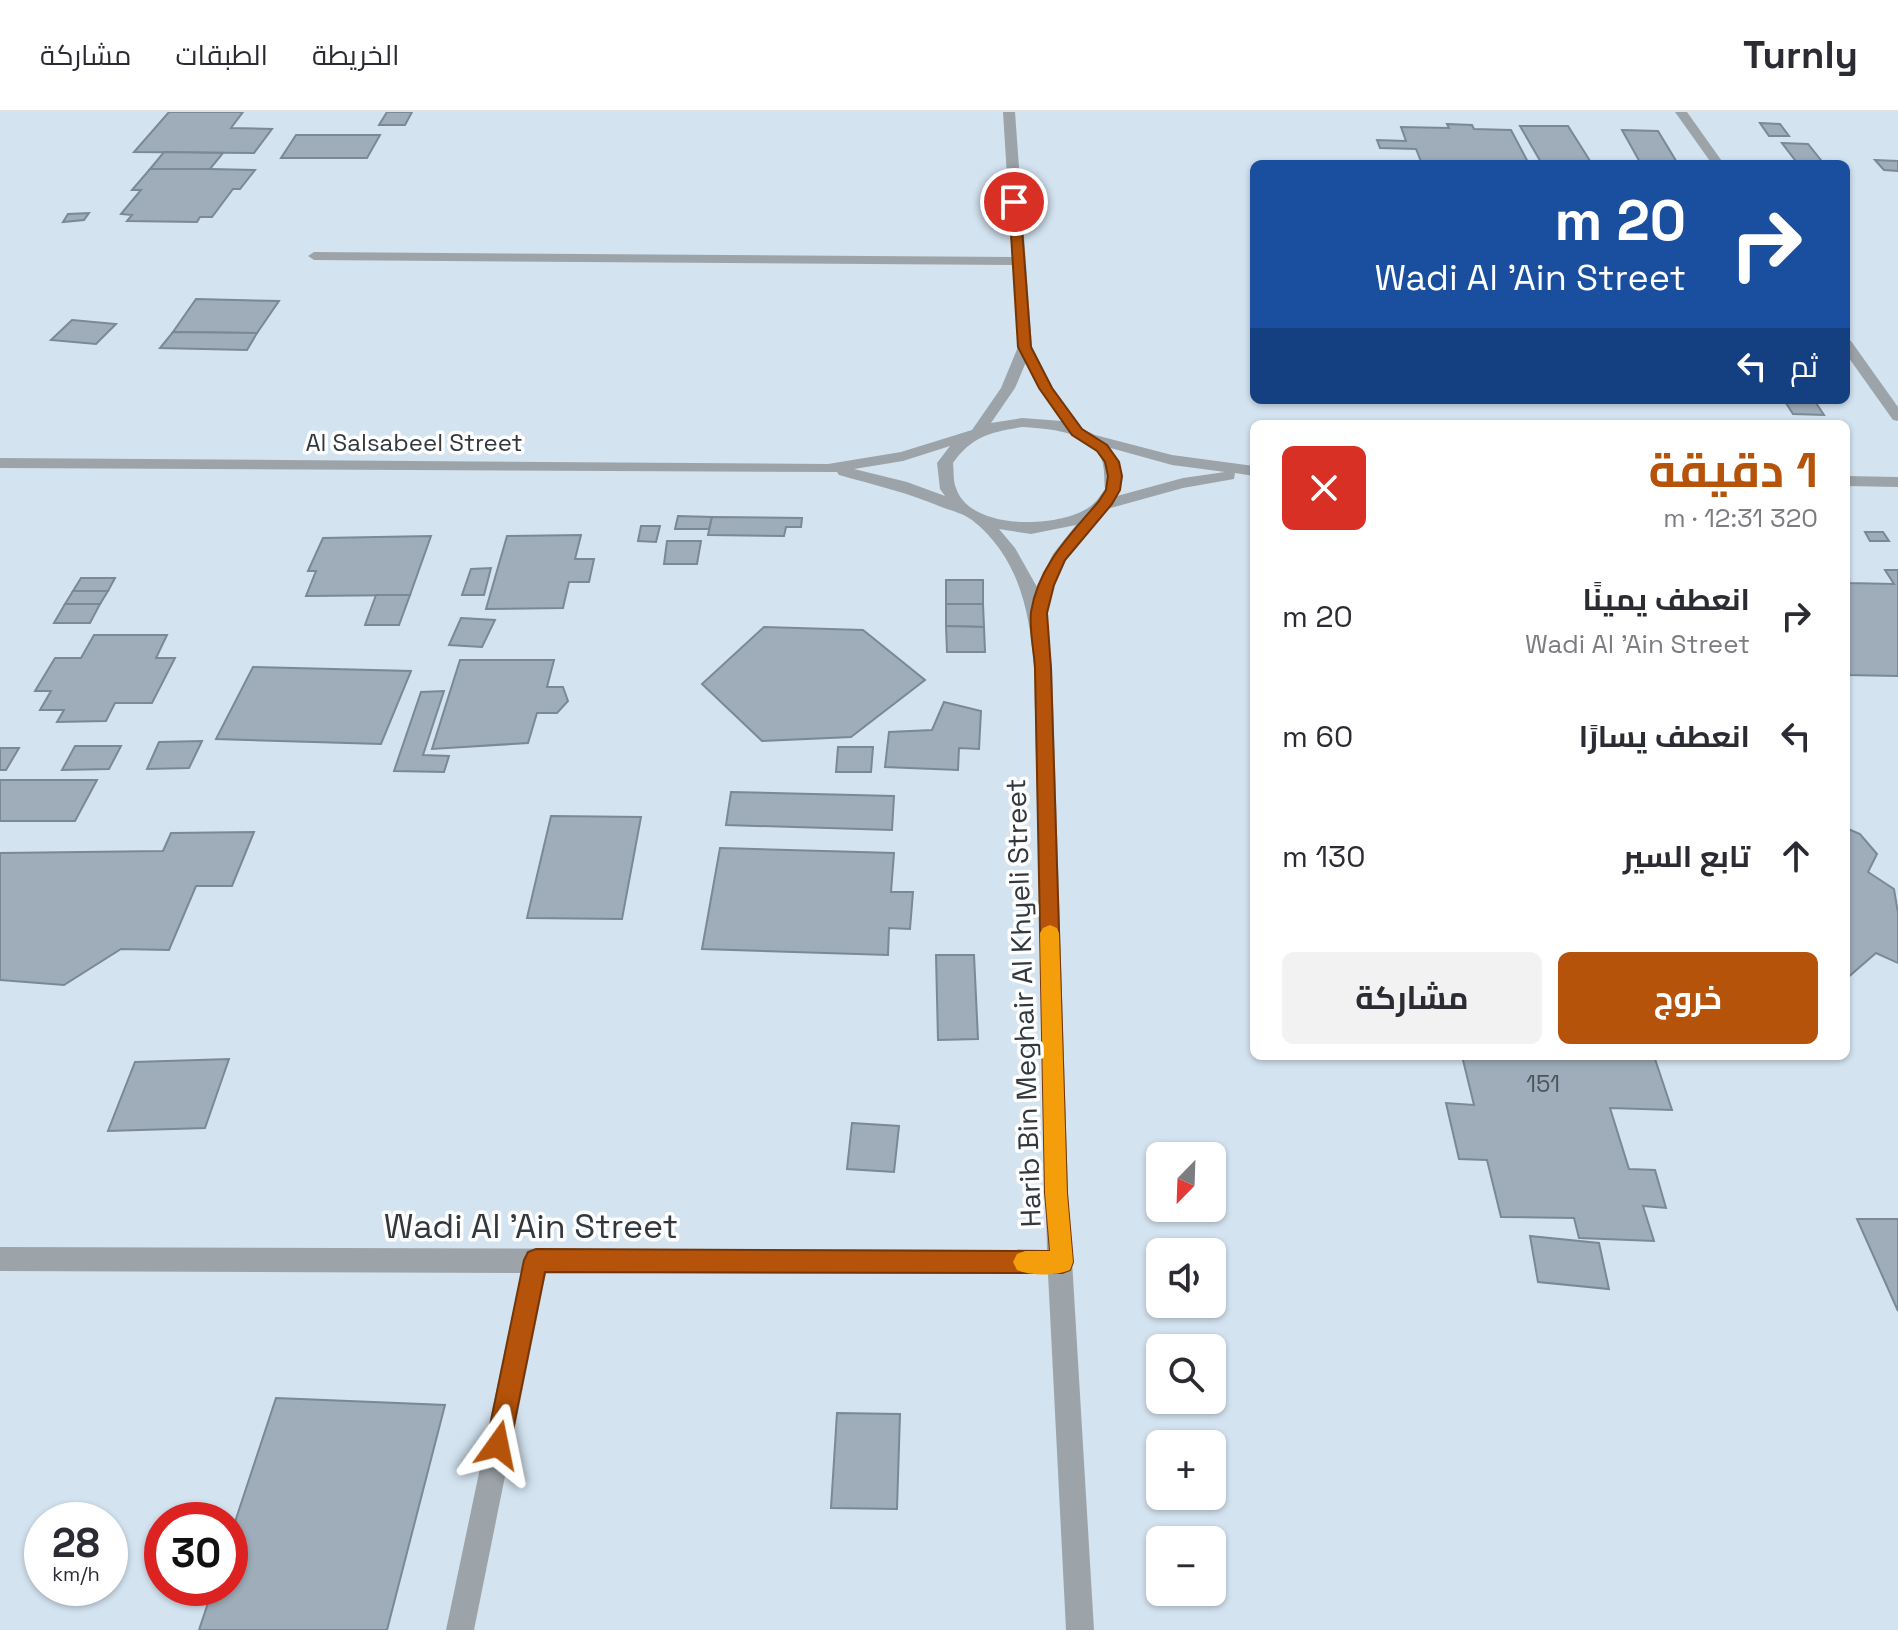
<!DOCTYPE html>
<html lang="ar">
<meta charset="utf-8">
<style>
body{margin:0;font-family:"Space Grotesk",Cairo,sans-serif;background:#f2f2f3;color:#2b2b33;direction:rtl;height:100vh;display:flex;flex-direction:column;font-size:30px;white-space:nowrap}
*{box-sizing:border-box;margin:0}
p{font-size:26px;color:#7c7c81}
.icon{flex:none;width:44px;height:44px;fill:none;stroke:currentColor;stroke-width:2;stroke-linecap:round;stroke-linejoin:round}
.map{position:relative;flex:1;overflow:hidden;direction:ltr}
.side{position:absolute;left:1250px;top:308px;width:600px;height:640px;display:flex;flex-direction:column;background:#fff;border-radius:12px;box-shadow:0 2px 6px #0004;direction:rtl}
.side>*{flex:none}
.guide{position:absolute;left:1250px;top:48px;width:600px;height:244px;border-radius:12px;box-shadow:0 2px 6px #0004;direction:rtl;background:#1a4fa0;color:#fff;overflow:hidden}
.needle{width:52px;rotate:203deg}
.controls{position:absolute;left:1146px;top:1030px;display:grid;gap:16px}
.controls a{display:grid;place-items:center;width:80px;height:80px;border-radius:12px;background:#fff;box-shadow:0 2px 6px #0004;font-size:40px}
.speed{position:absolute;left:24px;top:1390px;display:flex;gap:16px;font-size:40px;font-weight:700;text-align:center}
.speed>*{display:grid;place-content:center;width:104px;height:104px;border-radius:50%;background:#fff;box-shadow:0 2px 6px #0004;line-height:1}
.speed small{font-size:20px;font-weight:400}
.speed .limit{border:12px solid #d22;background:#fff;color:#111}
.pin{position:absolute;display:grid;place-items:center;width:68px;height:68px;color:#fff;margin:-34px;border:4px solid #fff;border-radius:50%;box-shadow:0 2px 8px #0007}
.me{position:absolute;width:88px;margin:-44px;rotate:12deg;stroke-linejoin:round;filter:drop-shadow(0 0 6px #0008)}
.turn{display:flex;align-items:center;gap:28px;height:168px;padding:0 32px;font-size:36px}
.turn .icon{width:104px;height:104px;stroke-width:2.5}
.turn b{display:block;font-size:56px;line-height:68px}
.then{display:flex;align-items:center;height:76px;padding:0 32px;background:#0003;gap:16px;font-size:30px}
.round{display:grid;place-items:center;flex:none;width:84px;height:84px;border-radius:12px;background:#f2f2f3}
.overview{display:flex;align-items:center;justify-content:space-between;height:136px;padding:0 32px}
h1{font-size:48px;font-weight:700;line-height:60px;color:#b45309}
.cta{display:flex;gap:16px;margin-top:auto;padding:16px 32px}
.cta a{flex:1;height:92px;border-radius:12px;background:#b45309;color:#fff;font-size:32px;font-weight:700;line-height:92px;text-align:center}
.cta a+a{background:#f2f2f3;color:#2b2b33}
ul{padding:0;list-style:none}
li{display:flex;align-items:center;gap:24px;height:120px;padding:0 32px}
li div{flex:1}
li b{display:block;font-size:30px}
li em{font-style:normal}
header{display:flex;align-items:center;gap:48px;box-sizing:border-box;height:112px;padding:0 40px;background:#fff;border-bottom:2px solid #e1e1e2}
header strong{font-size:38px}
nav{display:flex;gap:44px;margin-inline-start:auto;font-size:28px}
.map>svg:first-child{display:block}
.building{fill:#9eadb9;stroke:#7a8994;stroke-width:2}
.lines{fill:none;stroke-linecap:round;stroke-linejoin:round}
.street{fill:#9da4a9;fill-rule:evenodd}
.route{fill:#b45309;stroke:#753606;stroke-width:2}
.slow{fill:#f59e0b}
.labels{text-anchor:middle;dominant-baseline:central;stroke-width:7;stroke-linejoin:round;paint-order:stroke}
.far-street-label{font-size:24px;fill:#32383d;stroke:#fff}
.number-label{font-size:24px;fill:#4d555c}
.street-label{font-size:28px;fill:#32383d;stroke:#fff}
.near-street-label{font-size:34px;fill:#32383d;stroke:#fff}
</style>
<header>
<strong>Turnly</strong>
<nav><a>الخريطة</a><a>الطبقات</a><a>مشاركة</a></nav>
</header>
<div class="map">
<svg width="1898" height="1518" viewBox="0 0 1898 1518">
<rect width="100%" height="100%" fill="#d3e3f0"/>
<g class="building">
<polygon points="169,0 243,0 231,16 272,17 254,41 134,40"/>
<polygon points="387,0 412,0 405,13 379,13"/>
<polygon points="1760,11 1780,12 1789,24 1769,24"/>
<polygon points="1447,12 1472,13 1474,17 1511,18 1529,52 1422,52 1416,37 1380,36 1377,28 1406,29 1401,15 1449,16"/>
<polygon points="1520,14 1568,14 1592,52 1542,52"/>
<polygon points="1622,18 1658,19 1678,52 1641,52"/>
<polygon points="296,23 380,23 367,46 281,46"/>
<polygon points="1782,31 1808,32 1824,52 1798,52"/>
<polygon points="164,40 223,41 210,57 150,57"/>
<polygon points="1875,48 1898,49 1898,59 1884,58"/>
<polygon points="150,57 210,57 255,58 240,77 233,77 212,105 200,105 197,110 127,109 132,103 121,102 141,78 132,78"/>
<polygon points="89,101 84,108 63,110 68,102"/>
<polygon points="196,187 279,189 257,221 173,220"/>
<polygon points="72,208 116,212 96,232 51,228"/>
<polygon points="173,220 257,221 247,238 160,236"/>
<polygon points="1784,288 1814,288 1824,303 1793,302"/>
<polygon points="678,404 712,405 709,417 675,417"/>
<polygon points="712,405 802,406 801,415 786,415 784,424 708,423"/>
<polygon points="641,414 660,414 656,430 638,429"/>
<polygon points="1865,420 1883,420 1889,429 1870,429"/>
<polygon points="581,423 575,447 594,447 589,470 569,470 563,496 486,497 507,424"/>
<polygon points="431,424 410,483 306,484 316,459 308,459 323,426"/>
<polygon points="667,429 701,429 697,452 664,452"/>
<polygon points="491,456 484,483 462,483 471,457"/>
<polygon points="1885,458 1898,458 1898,564 1846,563 1846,467 1848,471 1894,472"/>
<polygon points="81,466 115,466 108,479 73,479"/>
<rect x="946" y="468" width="37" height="24"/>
<polygon points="73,479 108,479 100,492 65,492"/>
<polygon points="376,483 410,483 399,513 365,513"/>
<polygon points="65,492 100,492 90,511 54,511"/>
<polygon points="946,492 983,492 984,515 946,514"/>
<polygon points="461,506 495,508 482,535 449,533"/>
<polygon points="946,514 984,515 985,540 947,540"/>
<polygon points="764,515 863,518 925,568 851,625 762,629 702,572"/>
<polygon points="94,523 167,523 156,546 175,546 152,591 115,591 106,609 57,610 64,598 40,598 51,579 35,579 55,546 81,546"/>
<polygon points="460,548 554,548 547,575 563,575 568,589 557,601 537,601 528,631 432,637"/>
<polygon points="253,555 411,559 381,632 216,627"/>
<polygon points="444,579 423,643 449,644 444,660 394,659 421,580"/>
<polygon points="944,590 981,599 979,637 959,636 958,658 885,655 889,620 932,618"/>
<polygon points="202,629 189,656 147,657 159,630"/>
<polygon points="75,634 121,634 109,657 62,658"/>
<polygon points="838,635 873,635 871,660 836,660"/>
<polygon points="0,636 19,636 6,658 0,658"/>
<polygon points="0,668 97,668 75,709 0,709"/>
<polygon points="731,680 894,684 892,718 726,713"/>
<polygon points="551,704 641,705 622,807 527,806"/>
<polygon points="1846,716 1860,722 1877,742 1868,760 1894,777 1898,801 1898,851 1876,841 1846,867"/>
<polygon points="254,720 232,774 196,774 169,838 121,837 64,873 0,868 0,741 163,739 171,721"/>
<polygon points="720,736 894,741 891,780 913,780 910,817 889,816 888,843 702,837"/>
<polygon points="936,843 974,843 978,927 938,928"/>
<polygon points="1462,944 1654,944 1672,998 1610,996 1629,1057 1655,1058 1666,1096 1643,1094 1654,1129 1579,1126 1574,1106 1501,1105 1487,1048 1459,1047 1446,991 1474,993"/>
<polygon points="229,947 205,1016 108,1019 135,950"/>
<polygon points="852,1011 899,1014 894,1060 847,1057"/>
<polygon points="1857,1107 1898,1107 1898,1199"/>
<polygon points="1530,1124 1599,1131 1609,1177 1538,1170"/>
<polygon points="276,1286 445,1293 387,1518 199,1518 213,1476 230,1476 230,1425"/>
<polygon points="837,1301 900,1302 897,1397 831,1396"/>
</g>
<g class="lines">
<g class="street">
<path d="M 1003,0 L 1015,0 L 1032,235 L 1053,276 L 1082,317 L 1095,323 L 1172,343 L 1254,354 L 1254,364 L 1235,361 L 1234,367 L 1183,376 L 1107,397 L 1066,448 L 1054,473 L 1045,505 L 1052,556 L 1068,1081 L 1094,1518 L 1066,1518 L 1048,1162 L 546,1161 L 474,1518 L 446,1518 L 521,1161 L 0,1159 L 0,1135 L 1047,1138 L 1034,556 C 1030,500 1019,445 972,408 C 964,402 953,399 944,396 C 909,381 875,373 839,363 L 837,360 L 0,356 L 0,346 L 828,352 L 901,340 L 972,318 L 1001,276 L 1018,235 L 1013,153 L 314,148 L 308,144 L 314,140 L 1012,145 ZM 1026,250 L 1062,309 L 1022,306 L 991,311 L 1015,276 ZM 1022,315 C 1049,317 1086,318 1101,346 C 1105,354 1104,369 1105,377 C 1100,384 1095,392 1088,396 C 1058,416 970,419 956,376 C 953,369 954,359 953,351 C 972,324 991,320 1022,315 ZM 950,334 L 937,351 L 940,377 L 945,384 L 907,370 L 854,357 L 903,349 ZM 1107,335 L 1172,353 L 1225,360 L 1183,366 L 1117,384 L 1121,378 L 1116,346 ZM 1076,413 L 1053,442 L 1037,475 L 1015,436 L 999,417 L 1031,422 Z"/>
<polygon points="1675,0 1687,0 1724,52 1712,52"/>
<polygon points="1846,228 1851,229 1898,295 1898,309 1893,308 1846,242"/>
<polygon points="1846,364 1898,365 1898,375 1846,374"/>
</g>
</g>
<path class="route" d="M 1014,86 L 1020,90 L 1031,235 L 1052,276 L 1082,317 L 1107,333 L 1119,350 L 1122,364 L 1120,378 L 1112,392 L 1065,448 L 1054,473 L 1047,501 L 1051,556 L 1067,1081 L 1073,1150 L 1070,1158 L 1062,1161 L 545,1160 L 510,1333 L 506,1342 L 498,1345 L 489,1342 L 486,1333 L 524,1148 L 528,1140 L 536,1137 L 1050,1139 L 1045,1081 L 1035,556 C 1034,538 1029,517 1031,500 C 1038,454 1071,422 1099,389 L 1106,378 L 1108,364 L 1105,350 L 1097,339 L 1072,323 L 1039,276 L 1018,235 L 1009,90 Z"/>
<path class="slow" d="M 1050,813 L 1057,816 L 1059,821 L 1067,1081 L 1073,1150 L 1070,1158 C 1056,1164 1031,1164 1017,1158 L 1013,1150 L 1017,1142 L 1025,1139 L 1050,1139 L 1045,1081 L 1040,821 L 1043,816 Z"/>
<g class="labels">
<g class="far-street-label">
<text x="414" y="330">Al Salsabeel Street</text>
</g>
<g class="number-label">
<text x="1543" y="971">151</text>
</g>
<g class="street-label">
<text transform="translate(1023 891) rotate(-92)">Harib Bin Meghair Al Khyeli Street</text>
</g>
<g class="near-street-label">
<text x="531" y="1114">Wadi Al 'Ain Street</text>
</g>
</g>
</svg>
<div class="controls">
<a><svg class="needle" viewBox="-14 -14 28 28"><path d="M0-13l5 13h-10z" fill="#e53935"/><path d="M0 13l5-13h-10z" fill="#7c7c81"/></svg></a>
<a><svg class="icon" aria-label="sound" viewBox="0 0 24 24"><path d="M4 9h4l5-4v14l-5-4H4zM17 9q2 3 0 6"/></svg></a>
<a><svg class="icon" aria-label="search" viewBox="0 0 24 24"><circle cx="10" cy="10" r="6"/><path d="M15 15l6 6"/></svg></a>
<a>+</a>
<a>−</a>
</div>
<div class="speed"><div>28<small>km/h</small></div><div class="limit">30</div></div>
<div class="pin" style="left:1014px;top:90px;background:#d93025"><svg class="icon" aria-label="arrive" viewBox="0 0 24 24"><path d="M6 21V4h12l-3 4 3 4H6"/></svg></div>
<svg class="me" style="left:498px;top:1333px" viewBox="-20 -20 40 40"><path d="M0-17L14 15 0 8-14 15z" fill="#b45309" stroke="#fff" stroke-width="4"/></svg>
<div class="guide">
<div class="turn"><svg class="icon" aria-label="right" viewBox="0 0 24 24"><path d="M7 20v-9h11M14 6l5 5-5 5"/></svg><div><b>20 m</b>Wadi Al 'Ain Street</div></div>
<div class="then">ثم<svg class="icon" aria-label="left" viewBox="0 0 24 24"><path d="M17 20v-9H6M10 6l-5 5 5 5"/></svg></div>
</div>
<section class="side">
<div class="overview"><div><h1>1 دقيقة</h1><p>320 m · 12:31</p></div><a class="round" style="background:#d93025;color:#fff"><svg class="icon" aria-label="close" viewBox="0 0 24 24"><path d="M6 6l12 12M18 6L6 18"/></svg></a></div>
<ul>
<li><svg class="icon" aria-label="right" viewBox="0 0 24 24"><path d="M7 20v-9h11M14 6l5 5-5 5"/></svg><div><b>انعطف يمينًا</b><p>Wadi Al 'Ain Street</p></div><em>20 m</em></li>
<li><svg class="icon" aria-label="left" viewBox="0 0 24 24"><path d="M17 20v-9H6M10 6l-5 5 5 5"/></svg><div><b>انعطف يسارًا</b></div><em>60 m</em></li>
<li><svg class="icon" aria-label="ahead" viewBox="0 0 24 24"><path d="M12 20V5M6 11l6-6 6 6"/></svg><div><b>تابع السير</b></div><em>130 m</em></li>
</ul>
<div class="cta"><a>خروج</a><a>مشاركة</a></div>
</section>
</div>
